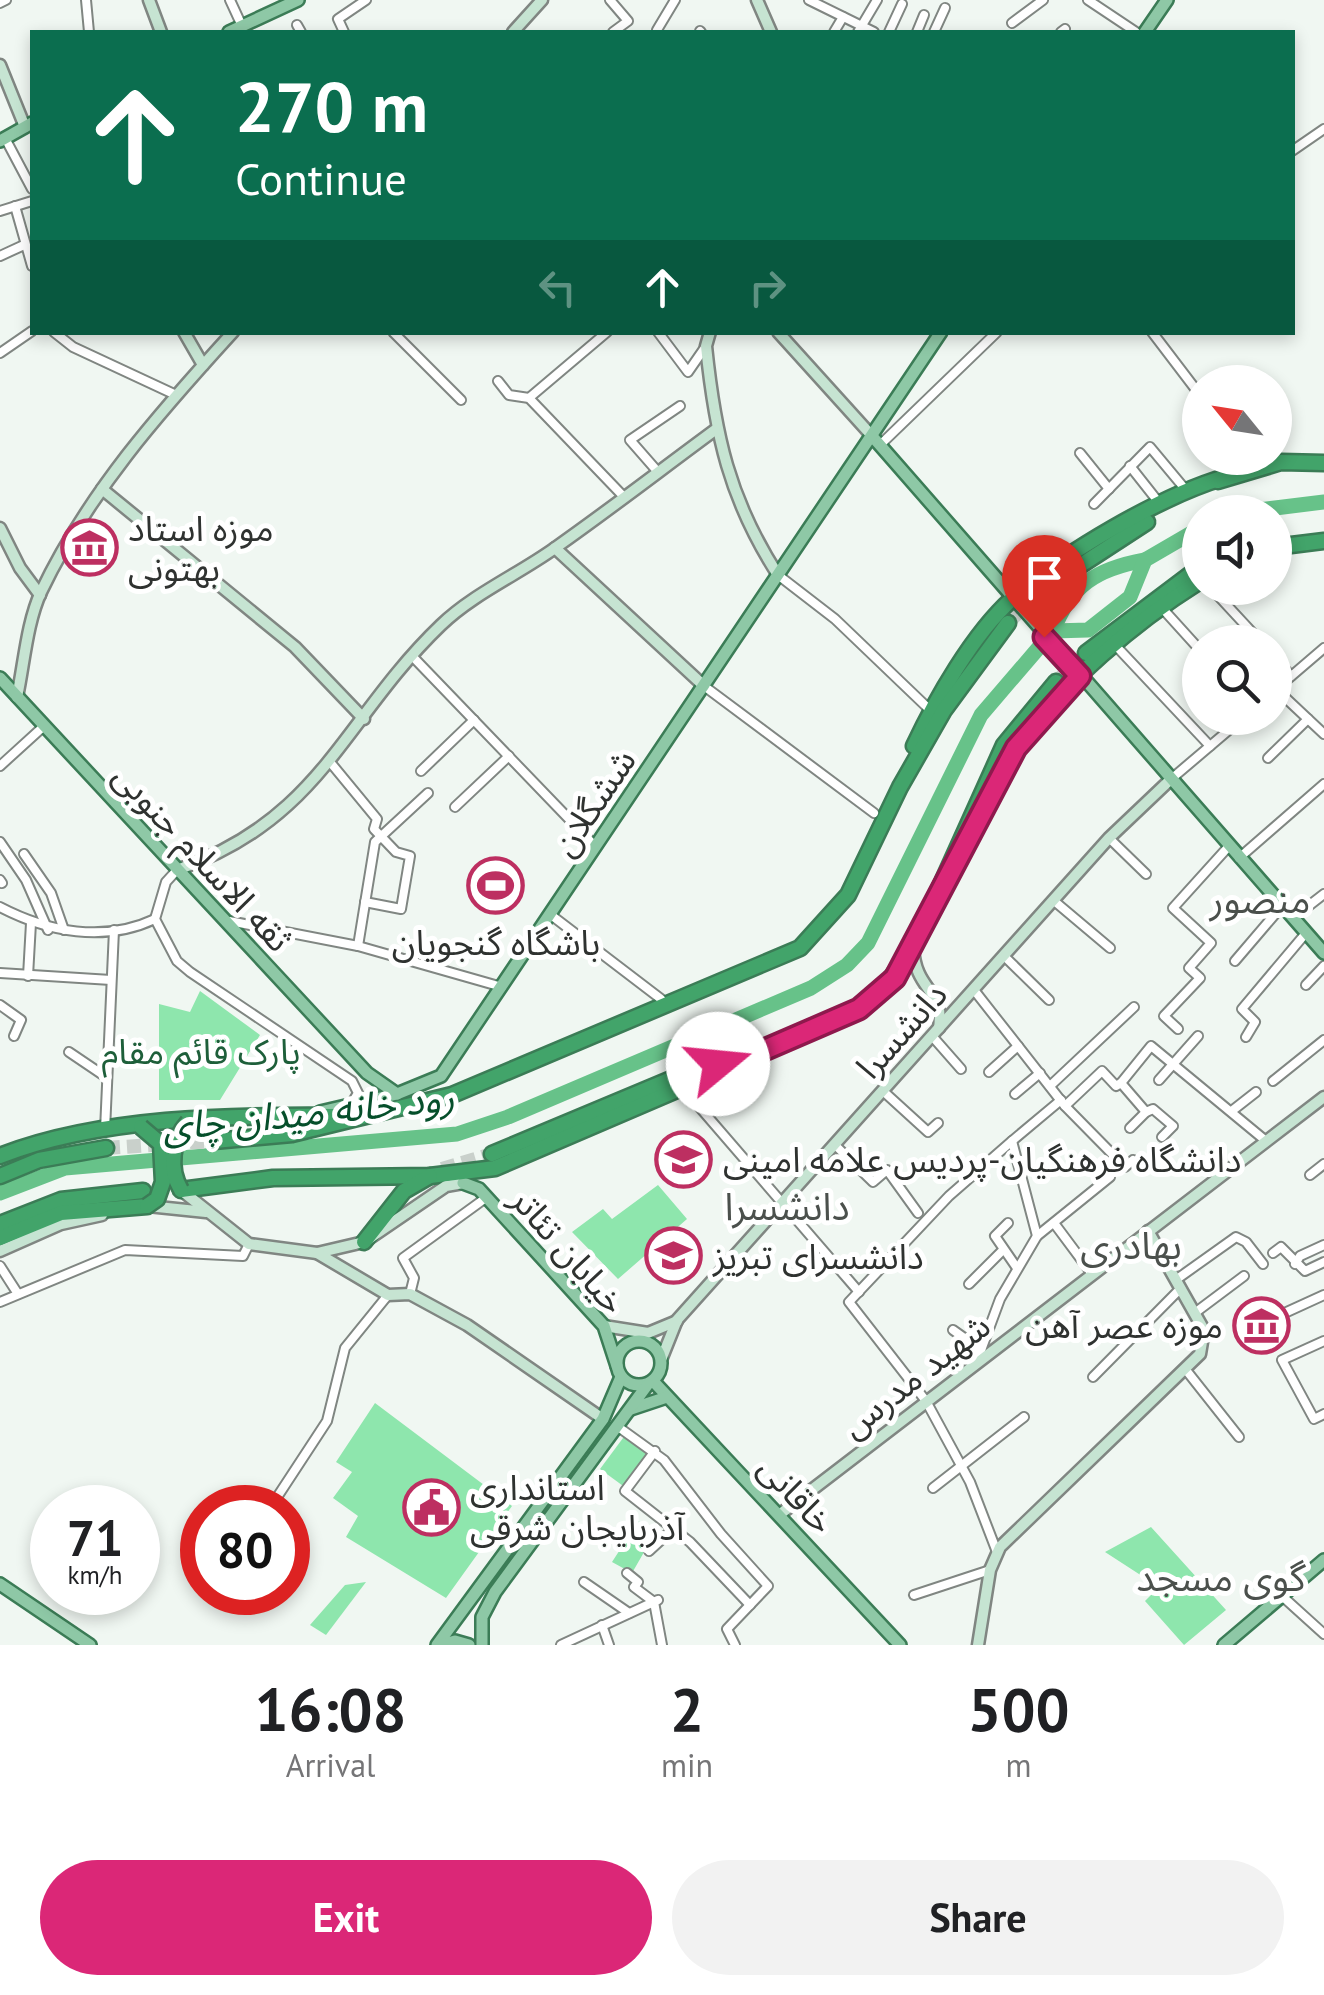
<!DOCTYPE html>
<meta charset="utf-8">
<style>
body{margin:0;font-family:"PT Sans","Noto Sans Arabic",sans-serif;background:#f2f2f2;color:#202124;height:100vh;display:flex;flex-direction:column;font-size:38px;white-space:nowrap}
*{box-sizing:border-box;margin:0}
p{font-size:32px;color:#757577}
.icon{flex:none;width:55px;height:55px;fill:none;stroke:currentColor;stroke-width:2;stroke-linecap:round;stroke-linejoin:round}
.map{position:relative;height:1645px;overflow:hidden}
.panel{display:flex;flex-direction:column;background:#fff;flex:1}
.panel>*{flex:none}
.banner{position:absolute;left:30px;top:30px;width:1265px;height:305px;border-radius:0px;box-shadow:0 5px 15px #0003;background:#0b6e4f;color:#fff;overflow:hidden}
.needle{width:65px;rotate:300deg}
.controls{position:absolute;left:1182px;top:365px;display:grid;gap:20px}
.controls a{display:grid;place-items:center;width:110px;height:110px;border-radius:50%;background:#fff;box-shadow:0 5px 15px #0003;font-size:50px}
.speed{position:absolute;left:30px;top:1485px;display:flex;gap:20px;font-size:50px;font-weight:700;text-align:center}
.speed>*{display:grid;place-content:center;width:130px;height:130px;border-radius:50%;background:#fff;box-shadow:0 5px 15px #0003;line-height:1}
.speed small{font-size:25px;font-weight:400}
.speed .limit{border:15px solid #d22;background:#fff;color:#111}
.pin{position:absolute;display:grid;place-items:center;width:85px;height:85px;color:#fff;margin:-102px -42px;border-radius:50% 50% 50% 0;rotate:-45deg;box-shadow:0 0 10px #0007}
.pin .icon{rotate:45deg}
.me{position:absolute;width:110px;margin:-55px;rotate:73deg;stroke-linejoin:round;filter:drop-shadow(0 0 8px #0008)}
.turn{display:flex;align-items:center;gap:35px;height:210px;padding:0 40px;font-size:45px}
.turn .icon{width:130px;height:130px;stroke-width:2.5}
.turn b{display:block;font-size:70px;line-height:85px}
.lanes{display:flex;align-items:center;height:95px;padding:0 40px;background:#0003;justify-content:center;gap:50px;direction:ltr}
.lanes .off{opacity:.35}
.eta{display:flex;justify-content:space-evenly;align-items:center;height:170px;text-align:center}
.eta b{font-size:60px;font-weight:700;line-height:70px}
.cta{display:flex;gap:20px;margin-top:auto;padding:20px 40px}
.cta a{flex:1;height:115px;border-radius:60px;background:#db2777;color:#fff;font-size:40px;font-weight:700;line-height:115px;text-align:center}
.cta a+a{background:#f2f2f2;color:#202124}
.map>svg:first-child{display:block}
.green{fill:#8ee6ad}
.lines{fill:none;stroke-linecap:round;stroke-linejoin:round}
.river{stroke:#67c289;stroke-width:15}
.highway-tunnel{stroke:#c9d0cb;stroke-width:14;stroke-dasharray:14 7;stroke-linecap:butt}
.street-casing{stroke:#808682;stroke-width:12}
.secondary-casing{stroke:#808682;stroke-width:15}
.primary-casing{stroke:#3b7c56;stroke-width:16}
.highway-casing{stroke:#3b7c56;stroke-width:19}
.street{stroke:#fff;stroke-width:8}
.secondary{stroke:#c6e4d2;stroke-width:10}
.primary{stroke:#8ec8a6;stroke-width:11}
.highway{stroke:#42a46a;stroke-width:14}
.highway-bridge-casing{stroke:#3b7c56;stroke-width:19;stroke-linecap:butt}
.highway-bridge{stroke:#42a46a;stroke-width:14}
.route-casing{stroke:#8e194d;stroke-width:25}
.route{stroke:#db2777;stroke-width:18}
.labels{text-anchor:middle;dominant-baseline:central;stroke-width:10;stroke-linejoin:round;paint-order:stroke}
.poi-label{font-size:35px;fill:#2f3230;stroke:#fff;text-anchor:start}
.street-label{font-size:35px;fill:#2f3230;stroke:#fff}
.park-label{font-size:35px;fill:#1e5f3a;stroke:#fff}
.neighbourhood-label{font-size:38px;fill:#4b504c;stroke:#fff}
.water-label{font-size:38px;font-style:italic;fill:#064f2b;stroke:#fff}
</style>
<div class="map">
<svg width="1324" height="1645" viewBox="0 0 1324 1645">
<rect width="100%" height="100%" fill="#f0f7f2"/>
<g class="green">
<polygon points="200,991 260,1035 220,1100 159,1100 159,1004 190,1012"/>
<polygon points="658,1185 687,1219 618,1279 572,1232 603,1209 612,1219"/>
<polygon points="375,1403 512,1506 446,1598 346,1537 358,1516 333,1498 352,1472 336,1462"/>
<polygon points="626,1434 656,1457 630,1491 600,1469"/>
<polygon points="634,1518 655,1533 632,1573 612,1562 625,1542 619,1536"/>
<polygon points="1151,1527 1226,1610 1184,1645 1145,1601 1153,1593 1142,1576 1105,1552"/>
<polygon points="366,1582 326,1635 310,1625 345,1585"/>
</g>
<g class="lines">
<g class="river">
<polyline points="1243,512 1324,502"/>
<path d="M 1053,631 C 1071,585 1096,569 1145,560"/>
<polyline points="0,1193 65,1168 457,1134 508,1117 811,988 847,965 868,943 981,715 1053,631 1088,630 1130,597 1145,560 1200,528"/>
</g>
<g class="highway-tunnel">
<polyline points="1008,623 1035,595"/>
<polyline points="1056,682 1086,653"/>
<polyline points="106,1148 214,1141"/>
<polyline points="442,1169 492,1154"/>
</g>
<defs>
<g id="street">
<polyline points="86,0 89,32"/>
<polyline points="230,0 242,26"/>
<polyline points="610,0 628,21 613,32"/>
<polyline points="809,0 874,32"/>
<polyline points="1088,0 1136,32"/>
<polyline points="0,3 6,0"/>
<polyline points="1012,23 1043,0"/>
<polyline points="297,25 301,32"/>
<polyline points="657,30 675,0"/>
<polyline points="700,31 701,32"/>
<polyline points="344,32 338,19 366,0"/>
<polyline points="834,32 843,17"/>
<polyline points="858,32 877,0"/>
<polyline points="889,32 902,4"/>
<polyline points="917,32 924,15"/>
<polyline points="934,32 945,8"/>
<polyline points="1061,32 1065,29"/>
<polyline points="5,138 32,189"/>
<polyline points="1292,151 1324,129"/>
<polyline points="15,206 32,266"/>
<polyline points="0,211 32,201"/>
<polyline points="0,256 24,245"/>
<polyline points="54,332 73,347 176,395"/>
<polyline points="393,332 461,400"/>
<polyline points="658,332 688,372 706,346"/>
<polyline points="1152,332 1200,395"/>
<polyline points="0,353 32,331"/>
<polyline points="498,381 509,395 529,398 624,497"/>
<polyline points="529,398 607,332"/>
<polyline points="880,445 997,332"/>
<polyline points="1080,453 1109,489"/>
<polyline points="1130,466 1160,504"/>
<polyline points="658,472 630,440 680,406"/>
<polyline points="1094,504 1150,447 1185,489"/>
<polyline points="778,575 835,619 930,710"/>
<polyline points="1211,588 1261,642"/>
<polyline points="1162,608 1200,650"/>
<polyline points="1116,646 1210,746"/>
<polyline points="414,658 596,847"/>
<polyline points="1275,658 1291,676"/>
<polyline points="704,686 874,813"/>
<polyline points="1276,689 1324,734"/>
<polyline points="1275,690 1324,648"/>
<polyline points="1268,758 1308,719"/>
<polyline points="330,762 377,819 374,829 396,852 410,856 401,909 365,902"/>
<polyline points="0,766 44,726"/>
<polyline points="421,771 474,720"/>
<polyline points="1170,780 1243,718"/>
<polyline points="455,807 509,756"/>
<polyline points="1109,838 1146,874"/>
<polyline points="0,842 26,880 48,930"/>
<polyline points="24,854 51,893 64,930"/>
<polyline points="1239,858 1324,784"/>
<polyline points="177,870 166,882 155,919 177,961 190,972 352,1081 358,1093 350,1106"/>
<polyline points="0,880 2,883"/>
<polyline points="1053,900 1110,948"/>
<path d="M 0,907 C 48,932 104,943 155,919"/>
<polyline points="551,915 661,999"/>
<polyline points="1293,918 1324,894"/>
<polyline points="229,921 358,946 502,987"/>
<polyline points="358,946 375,842 428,793"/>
<polyline points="1004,956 1049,1000"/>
<polyline points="1235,961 1282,906"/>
<polyline points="0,973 111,980"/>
<polyline points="28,976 31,923"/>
<polyline points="1306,985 1324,966"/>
<polyline points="974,990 1065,1106 1125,1167 1133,1160"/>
<polyline points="0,1005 21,1020 14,1036"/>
<polyline points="1178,1029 1164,1016 1200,978 1189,968 1211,943 1173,908 1229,846"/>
<polyline points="932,1036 961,1069"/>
<polyline points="1246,1037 1255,1022 1242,1009 1306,933"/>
<polyline points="69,1052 106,1077"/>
<polyline points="989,1072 1018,1046"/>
<polyline points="1159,1080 1198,1036"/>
<polyline points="1273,1081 1324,1040"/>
<polyline points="1121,1083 1151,1046 1266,1141"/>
<polyline points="1050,1086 1134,1007"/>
<polyline points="683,1088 859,1292"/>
<polyline points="883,1091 928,1132 938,1123"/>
<polyline points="1015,1094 1040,1073"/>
<polyline points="1065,1106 1102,1071 1116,1086 1121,1083 1146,1112 1153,1109 1173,1126 1162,1137"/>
<polyline points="1233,1110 1256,1092"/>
<polyline points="1130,1128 1146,1112"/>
<polyline points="105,1130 114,930"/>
<polyline points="835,1145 873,1182 887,1170 918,1213"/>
<polyline points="1310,1175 1324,1164"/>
<polyline points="1008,1223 995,1236 1017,1268"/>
<polyline points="1054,1223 1092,1274"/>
<polyline points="1037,1236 1110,1177"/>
<polyline points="1273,1253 1281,1247 1305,1271 1324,1262"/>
<polyline points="1295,1264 1300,1256 1324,1245"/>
<polyline points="0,1266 18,1294"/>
<polyline points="1177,1279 1236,1237 1246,1242 1263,1264"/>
<polyline points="969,1284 1002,1251"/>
<polyline points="410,1294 414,1278 403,1258 487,1197"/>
<polyline points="0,1302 125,1250 243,1256 249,1244"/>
<polyline points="1196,1312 1244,1276"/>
<polyline points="1278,1316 1324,1295"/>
<polyline points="953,1330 981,1350"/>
<polyline points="1324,1341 1282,1360 1314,1419 1324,1414"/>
<polyline points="977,1361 1000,1299 1037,1236 1012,1141 1061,1100"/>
<polyline points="1186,1370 1239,1437"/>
<polyline points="1093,1377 1181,1288"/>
<polyline points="617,1426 664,1460 721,1534 768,1586 727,1629 735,1645"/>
<polyline points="655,1451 625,1491 690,1542 750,1605"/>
<polyline points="933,1488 1024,1417"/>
<polyline points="270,1508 327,1421 345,1348 388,1295"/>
<polyline points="649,1551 674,1528"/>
<polyline points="997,1552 970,1482 926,1401 849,1302 949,1196 1012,1141"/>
<polyline points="627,1573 638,1582 634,1587 654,1602 662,1645"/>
<polyline points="584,1582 629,1613"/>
<polyline points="914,1595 990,1570"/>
<polyline points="1282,1596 1324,1634"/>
<polyline points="602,1625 609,1645"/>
<polyline points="561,1645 658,1600"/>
</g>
<g id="secondary">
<polyline points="149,0 161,32"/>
<polyline points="757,0 771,32"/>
<polyline points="513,32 542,0"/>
<polyline points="0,65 25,127"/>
<polyline points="184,332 203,365"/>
<path d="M 710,332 L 706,346 C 715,434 729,499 778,575"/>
<polyline points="778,332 872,436"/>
<polyline points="102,489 295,647 364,719"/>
<polyline points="0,528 20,568 40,595"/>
<polyline points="555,548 704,686"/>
<path d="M 17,697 C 24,664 27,622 41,592 C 88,493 160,412 233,332"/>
<path d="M 177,870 C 322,819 343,719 441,625 C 473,594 519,574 555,548 C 609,510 662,469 715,430"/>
<path d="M 913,947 C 915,992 945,989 939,1028"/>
<polyline points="181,1190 249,1244 317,1253 364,1242 446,1186 463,1183"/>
<polyline points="148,1206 206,1212"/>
<polyline points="0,1251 61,1224 102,1215"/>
<polyline points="317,1253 388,1295 410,1294 467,1325 603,1419"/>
<polyline points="604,1326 648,1333 677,1321"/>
<polyline points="661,1360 677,1320 1109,838 1170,780"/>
<polyline points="779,1515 1324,1097"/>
<polyline points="978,1645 990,1570 1000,1547 1200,1354 1204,1330 1148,1231"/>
</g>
<g id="primary">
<polyline points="229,32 298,0"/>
<polyline points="1145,32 1167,0"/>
<polyline points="0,141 32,123"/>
<polyline points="872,436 1324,953"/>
<polyline points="0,678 367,1073 397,1094"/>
<polyline points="320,1112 397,1094 441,1076 941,332"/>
<polyline points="463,1183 479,1189 604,1326 617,1366"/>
<circle cx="639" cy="1363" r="22"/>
<polyline points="653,1381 900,1645"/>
<polyline points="631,1409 667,1397"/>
<polyline points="0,1584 90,1645"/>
<polyline points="437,1645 603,1419 621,1377"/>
<polyline points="441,1645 455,1641 469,1645"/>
<polyline points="482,1645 482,1617 495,1592 648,1384"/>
<polyline points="1224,1645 1324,1560"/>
</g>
<g id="highway">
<polyline points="1218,481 1281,462 1324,463"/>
<polyline points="1275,547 1324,541"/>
<polyline points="1035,595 1147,522"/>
<polyline points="1086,653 1200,567"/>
<path d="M 914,746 C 936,699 973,634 1012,599 C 1061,554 1161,496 1225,477"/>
<path d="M 965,847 C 986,815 996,777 1019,745 C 1065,681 1133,623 1200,581"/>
<polyline points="214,1141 292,1134 452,1095 800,948 848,895 900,787 944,710 1008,623"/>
<polyline points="492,1154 688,1072 748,1057 859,1009 878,996 913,947 1004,745 1056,682"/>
<path d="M 0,1156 C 99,1117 230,1115 337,1116"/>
<polyline points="0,1176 39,1160 106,1148"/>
<polyline points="181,1190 273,1178 430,1176 495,1168 728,1068"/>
<polyline points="0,1224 61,1200 143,1191"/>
<polyline points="0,1238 61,1213 147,1206"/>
<polyline points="364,1242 404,1191 430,1176"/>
</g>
</defs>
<use href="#street" class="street-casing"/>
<use href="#secondary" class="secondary-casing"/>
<use href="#primary" class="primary-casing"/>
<use href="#highway" class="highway-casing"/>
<use href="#street" class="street"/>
<use href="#secondary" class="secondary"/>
<use href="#primary" class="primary"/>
<use href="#highway" class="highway"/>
<defs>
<g id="highway-bridge">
<polyline points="141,1127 161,1144 163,1182 157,1199 147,1206"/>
<path d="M 181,1190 C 168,1168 172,1140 188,1122"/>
</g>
</defs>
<use href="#highway-bridge" class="highway-bridge-casing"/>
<use href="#highway-bridge" class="highway-bridge"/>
</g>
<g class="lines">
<defs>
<polyline id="route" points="718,1064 748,1057 859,1009 895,978 1016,748 1080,676 1044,637"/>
</defs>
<use href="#route" class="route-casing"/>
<use href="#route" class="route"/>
</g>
<defs>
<symbol id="museum-ring" viewBox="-11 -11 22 22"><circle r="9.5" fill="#fff" stroke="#bd2f61" stroke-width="1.5"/><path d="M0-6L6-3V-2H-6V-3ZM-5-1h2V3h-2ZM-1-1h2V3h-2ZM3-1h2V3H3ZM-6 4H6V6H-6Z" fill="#bd2f61"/></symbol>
<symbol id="stadium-ring" viewBox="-11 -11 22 22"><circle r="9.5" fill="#fff" stroke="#bd2f61" stroke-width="1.5"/><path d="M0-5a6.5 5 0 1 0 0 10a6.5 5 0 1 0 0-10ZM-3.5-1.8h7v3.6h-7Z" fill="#bd2f61"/></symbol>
<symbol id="university-ring" viewBox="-11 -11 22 22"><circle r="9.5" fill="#fff" stroke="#bd2f61" stroke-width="1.5"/><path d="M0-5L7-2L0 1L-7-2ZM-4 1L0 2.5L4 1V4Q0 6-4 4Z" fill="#bd2f61"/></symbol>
<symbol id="civic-ring" viewBox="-11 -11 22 22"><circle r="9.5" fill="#fff" stroke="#bd2f61" stroke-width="1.5"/><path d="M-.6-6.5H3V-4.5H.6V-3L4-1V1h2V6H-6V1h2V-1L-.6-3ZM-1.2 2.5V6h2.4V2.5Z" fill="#bd2f61"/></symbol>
</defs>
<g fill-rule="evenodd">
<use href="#museum-ring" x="58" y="516" width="63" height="63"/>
<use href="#stadium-ring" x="464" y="854" width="63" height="63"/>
<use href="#university-ring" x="652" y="1128" width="63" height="63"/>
<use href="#university-ring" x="642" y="1224" width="63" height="63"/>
<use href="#museum-ring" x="1230" y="1294" width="63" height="63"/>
<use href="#civic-ring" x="400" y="1476" width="63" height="63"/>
</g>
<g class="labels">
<g class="poi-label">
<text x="128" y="528">موزه استاد<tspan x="128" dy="40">بهتونی</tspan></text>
<text x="496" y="942" text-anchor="middle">باشگاه گنجویان</text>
<text x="723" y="1159">دانشگاه فرهنگیان-پردیس علامه امینی</text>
<text x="713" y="1256">دانشسرای تبریز</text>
<text x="1223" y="1325" text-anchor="end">موزه عصر آهن</text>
<text x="470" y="1487">استانداری<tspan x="470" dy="40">آذربایجان شرقی</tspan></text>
</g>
<g class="street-label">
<text transform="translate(593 802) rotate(-56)">ششگلان</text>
<text transform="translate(203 857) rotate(47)">ثقه الاسلام جنوبی</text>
<text transform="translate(901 1030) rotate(-48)">دانشسرا</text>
<text transform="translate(569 1250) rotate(49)">خیابان تئاتر</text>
<text transform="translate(915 1375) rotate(-38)">شهید مدرس</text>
<text transform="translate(797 1494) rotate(47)">خاقانی</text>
</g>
<g class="park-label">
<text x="201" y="1051">پارک قائم مقام</text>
</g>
<g class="neighbourhood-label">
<text x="1260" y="898">منصور</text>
<text x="787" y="1205">دانشسرا</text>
<text x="1131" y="1244">بهادری</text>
<text x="1221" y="1576">گوی مسجد</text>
</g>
<g class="water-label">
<text transform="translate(308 1111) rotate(-6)">رود خانه میدان چای</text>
</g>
</g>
</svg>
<div class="controls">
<a><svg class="needle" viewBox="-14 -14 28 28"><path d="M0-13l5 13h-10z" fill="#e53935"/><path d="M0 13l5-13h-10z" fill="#757577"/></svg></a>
<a><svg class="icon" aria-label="sound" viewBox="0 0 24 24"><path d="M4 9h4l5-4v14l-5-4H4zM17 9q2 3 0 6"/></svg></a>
<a><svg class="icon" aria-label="search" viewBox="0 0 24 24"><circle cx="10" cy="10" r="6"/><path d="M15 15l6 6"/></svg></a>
</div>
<div class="speed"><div>71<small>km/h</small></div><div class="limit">80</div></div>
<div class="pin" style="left:1044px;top:637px;background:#d93025"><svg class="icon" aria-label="arrive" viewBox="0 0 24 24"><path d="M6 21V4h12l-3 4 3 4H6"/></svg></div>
<svg class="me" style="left:718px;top:1064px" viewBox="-20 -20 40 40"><circle r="19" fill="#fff"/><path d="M0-13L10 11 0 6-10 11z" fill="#db2777"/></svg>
<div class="banner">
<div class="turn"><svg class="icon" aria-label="ahead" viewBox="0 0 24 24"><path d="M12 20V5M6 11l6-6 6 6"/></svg><div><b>270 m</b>Continue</div></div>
<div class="lanes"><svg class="icon off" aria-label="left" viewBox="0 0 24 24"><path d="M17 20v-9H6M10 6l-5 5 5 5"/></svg><svg class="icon" aria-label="ahead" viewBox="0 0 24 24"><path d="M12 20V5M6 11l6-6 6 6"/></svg><svg class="icon off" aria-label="right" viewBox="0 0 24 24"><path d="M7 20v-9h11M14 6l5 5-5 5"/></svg></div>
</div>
</div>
<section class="panel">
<div class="eta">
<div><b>16:08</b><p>Arrival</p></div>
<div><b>2</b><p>min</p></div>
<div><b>500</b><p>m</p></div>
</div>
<div class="cta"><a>Exit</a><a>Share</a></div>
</section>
